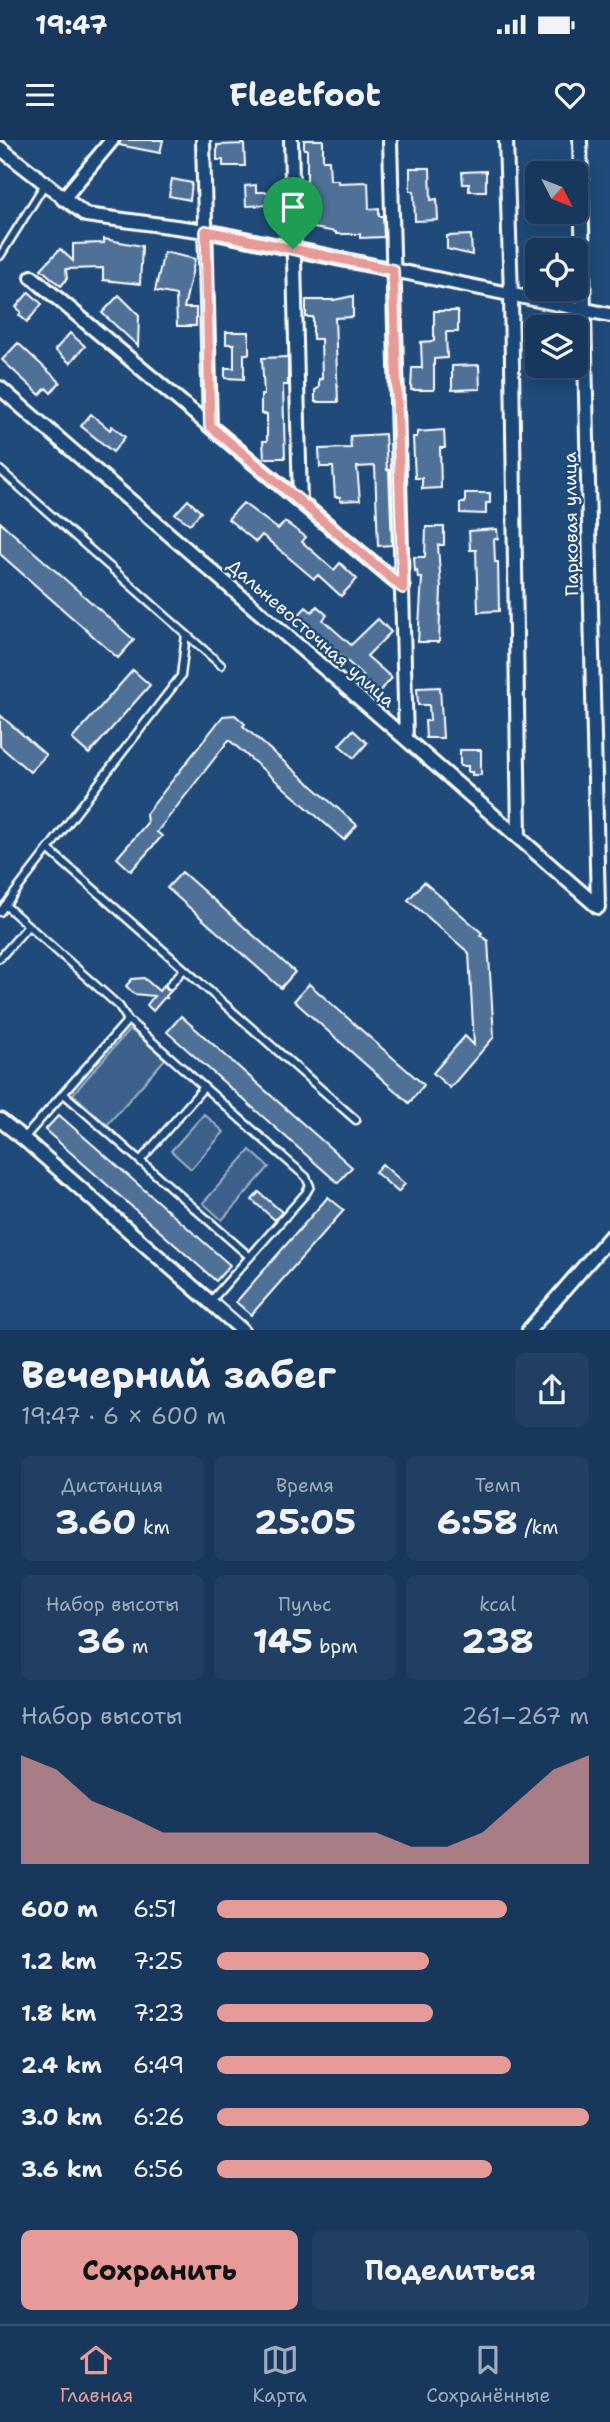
<!DOCTYPE html>
<html lang="ru">
<head>
<meta charset="utf-8">
<style>
  :root { --surface:#17385c; --page:#203f62; --text:#f1f3f6; --muted:#9eacbb; --line:#365272; --accent:#e69b98 }
  body { margin:0; font-family:"Shantell Sans",sans-serif; background:var(--page); color:var(--text); height:100vh; display:flex; flex-direction:column; font-size:26px; white-space:nowrap }
  * { box-sizing:border-box; margin:0 }
  p { font-size:23px; color:var(--muted) }
  .icon { flex:none; width:38px; height:38px; fill:none; stroke:currentColor; stroke-width:2; stroke-linecap:round; stroke-linejoin:round }
  .map { position:relative; height:1190px; overflow:hidden }
  .drawer { display:flex; flex-direction:column; background:var(--surface); flex:1 }
  .drawer>* { flex:none }
  .needle { width:46px; rotate:132deg }
  .fabs { position:absolute; left:525px; top:21px; display:grid; gap:14px }
  .fabs a { display:grid; place-items:center; width:63px; height:63px; border-radius:10px; background:var(--surface); box-shadow:0 4px 18px #0003,0 0 0 2px var(--line); font-size:35px }
  .pin { position:absolute; display:grid; place-items:center; width:60px; height:60px; color:#fff; margin:-72px -30px; border-radius:50% 50% 50% 0; rotate:-45deg; box-shadow:0 0 7px #0007 }
  .pin .icon { rotate:45deg }
  .round { display:grid; place-items:center; flex:none; width:74px; height:74px; border-radius:10px; background:var(--page) }
  .headline { display:flex; align-items:center; justify-content:space-between; height:119px; padding:0 21px }
  h1 { font-size:38px; font-weight:700; line-height:52px }
  .stats { display:grid; grid-template-columns:repeat(3,1fr); gap:10px; height:119px; padding:7px 21px }
  .stats div { display:grid; align-content:center; border-radius:10px; background:var(--page); text-align:center }
  .stats b { font-size:35px; font-weight:700 }
  .stats small { font-size:19px; font-weight:400 }
  .stats p { font-size:19px }
  .chart { height:196px; padding:14px 21px }
  .chart p { display:flex; justify-content:space-between }
  .chart svg { width:100%; height:126px; margin-top:7px; fill:var(--accent); opacity:.7 }
  .action { display:flex; gap:14px; margin-top:auto; padding:14px 21px }
  .action a { flex:1; height:80px; border-radius:10px; background:var(--accent); color:#111; font-size:28px; font-weight:700; line-height:80px; text-align:center }
  .action a+a { background:var(--page); color:var(--text) }
  ul { padding:0 21px; list-style:none; font-size:23px }
  li { display:grid; grid-template-columns:112px 84px 1fr; align-items:center; height:52px }
  li i { height:18px; border-radius:9px; background:var(--accent) }
  .status { display:flex; justify-content:space-between; align-items:center; height:49px; padding:0 35px; background:var(--surface); direction:ltr }
  .status svg { height:19px; fill:currentColor }
  header { display:flex; justify-content:space-between; align-items:center; height:91px; padding:0 21px; background:var(--surface); font-size:32px; font-weight:700 }
  .tabs { display:flex; justify-content:space-around; align-items:center; height:98px; border-top:2px solid var(--line); background:var(--surface); font-size:19px; color:var(--muted) }
  .tabs a { display:grid; justify-items:center; gap:4px }
  .tabs .on { color:var(--accent) }
  .map>svg:first-child { display:block }
</style>
</head>
<body>
<div class="status"><b>19:47</b><svg viewBox="0 0 49 12"><path d="M0 12V9h3v3zM5 12V6h3v6zM10 12V3h3v9zM15 12V0h3v12zM26 1h20v11H26zM47 4h2v5h-2z"/></svg></div>
<header><svg class="icon" aria-label="menu" viewBox="0 0 24 24"><path d="M4 6h16M4 12h16M4 18h16"/></svg>Fleetfoot<svg class="icon" aria-label="heart" viewBox="0 0 24 24"><path d="M12 20l-8-8c-3-5 5-10 8-4 3-6 11-1 8 4z"/></svg></header>
<div class="map">
<svg width="610" height="1190" viewBox="0 0 610 1190">
  <rect width="100%" height="100%" fill="#1f4a7a"/>
  <filter id="ink" filterUnits="userSpaceOnUse"><feTurbulence type="fractalNoise" baseFrequency=".0143" numOctaves="2"/><feDisplacementMap in="SourceGraphic" scale="14" xChannelSelector="R" yChannelSelector="G"/><feConvolveMatrix kernelMatrix="1 2 1 2 8 2 1 2 1" color-interpolation-filters="sRGB"/></filter>
  <g filter="url(#ink)">
    <path fill="#3c618b" stroke="#9eb0c5" stroke-width="2" d="M130,889L165,919L107,985L73,954Z
      M204,974L224,992L191,1029L171,1011Z
      M250,1010L269,1027L222,1080L203,1063Z"/>
    <path fill="#507197" stroke="#fff" stroke-width="2" d="M121,0H163L160,13L119,5Z
      M304,0H323V20H329L330,40H338V43L368,42L369,69L379,68V76H383L384,97L360,98V94H336V92L308,87L312,64L303,65V40H307V9H304Z
      M244,4L245,26H223V20H217V5Z
      M410,28H430L431,60L437,59L438,80L415,81L414,51H410Z
      M486,31V51H469V44H463L462,32Z
      M172,39L192,43L190,60L169,56Z
      M256,45V52H278V71H267V65L246,66L245,46Z
      M471,95L472,115L447,109V96Z
      M104,99L142,106L140,144L103,140V128L66,129L67,139L61,146L41,129L60,109L73,121V104L104,103Z
      M164,112L195,119L184,168H196V186H177L176,155L155,151Z
      M29,152L42,164L27,182L19,175L21,172L16,167Z
      M119,155L139,175L138,206L102,173Z
      M353,156V177L335,178L338,262H315V250L319,248V239H322L321,199H313V177H306V160H334Z
      M434,171H458V192H446L447,218L434,219V250H411L412,228H422L421,202L434,201Z
      M226,192H249V214H244V239L225,238V228H234V204H226Z
      M70,193L85,206L70,223L55,210Z
      M18,203L60,242L51,253L46,248L40,255L2,220Z
      M288,217V245H283L285,318H264L263,301H267V274H261V255H264L262,218Z
      M479,225L480,249L452,250V226Z
      M91,274L110,290L112,286L125,297L113,312L81,286Z
      M444,290L445,308H440L441,348L422,349V338H415L413,297H417V292Z
      M385,294L387,330H389L392,405L378,406L375,326L357,327L360,360L340,361V357H335L333,327H320L319,309L351,308L350,296Z
      M465,353H490V363H486V374L460,373V363H465Z
      M188,360L201,372L190,384L175,374Z
      M243,363L278,389L285,382L306,397L302,402L334,430L340,423L357,439L341,456L318,435L314,439L262,395L256,402L228,379Z
      M0,382L134,500L118,518L0,414Z
      M426,387H444V405H438L441,448L439,502H418L422,438H418L417,430L415,431L414,417H425Z
      M497,389L498,399H494L495,422H498L499,471L478,472L476,410H470L469,391Z
      M317,466L327,475L323,480L351,505L378,479L391,492L367,516L392,538L377,554L361,539L364,536L332,508L329,511L302,487L300,489L292,482L306,467L312,472Z
      M133,530L150,545L89,614L72,599Z
      M440,547L443,598H426L425,581H430L429,565H418L417,548Z
      M0,575L46,615L30,632L0,606Z
      M235,575L245,584L243,586L357,685L344,700L229,600L157,692L162,696L131,731L117,718L147,683L146,674L223,576Z
      M353,590L367,603L354,618L339,605Z
      M460,610H481V635H472V632H468V626H460Z
      M182,732L295,832L281,848L167,748Z
      M424,742L482,793L480,795L488,801L494,897L450,948L433,933L465,896L474,905L469,813L408,760Z
      M144,838L159,851L164,845L167,850L171,851L166,856L167,858H164L153,871L147,865L154,856L134,854L126,846L132,839Z
      M309,844L424,945L409,963L294,861Z
      M181,876L352,1027L338,1043L167,892Z
      M59,975L230,1125L216,1141L45,990Z
      M382,1024L405,1044L398,1052L375,1032Z
      M259,1052L282,1072L275,1080L252,1060Z
      M328,1057L344,1070L251,1175L236,1162Z"/>
    <g fill="none" stroke-linecap="round" stroke-linejoin="round">
      <g stroke="#fff" stroke-width="11">
        <path id="service" d="M0,116L45,44
          M0,330L221,525
          M48,709L356,980
          M5,765L119,866L128,880
          M0,772L181,536L186,494
          M0,818L28,786
          M170,845L184,829
          M64,954L250,1117
          M24,998L128,880L306,1037L310,1046L306,1053L210,1162
          M140,1021L204,947"/>
      </g>
      <g stroke="#fff" stroke-width="18">
        <path id="minor" d="M203,0L210,286
          M291,0L300,362
          M390,0L406,599
          M506,0L511,155L519,698
          M580,0L598,767
          M0,8L86,75L206,91L610,175
          M63,59L112,0
          M32,137L403,448
          M0,248L406,599L598,767
          M0,980L24,999L242,1190
          M529,1190L610,1097"/>
      </g>
      <use href="#service" stroke="#1f4a7a" stroke-width="6"/>
      <use href="#minor" stroke="#1f4a7a" stroke-width="12"/>
    </g>
  </g>
  <g fill="none" stroke-linecap="round" stroke-linejoin="round" filter="url(#ink)">
    <g stroke="#fff" stroke-width="14">
      <path id="route" d="M206,91L393,130L403,448L210,286Z"/>
    </g>
    <use href="#route" stroke="#e69b98" stroke-width="9"/>
  </g>
  <g text-anchor="middle" dominant-baseline="central" stroke-width="5" stroke-linejoin="round" paint-order="stroke">
    <g font-size="18" fill="#fff" stroke="#1f4a7a">
      <text transform="translate(571 384) rotate(-91)">Парковая улица</text>
      <text transform="translate(311 493) rotate(41)">Дальневосточная улица</text>
    </g>
  </g>
</svg>
<div class="fabs">
<a><svg class="needle" viewBox="-14 -14 28 28"><path d="M0-13l5 13h-10z" fill="#e53935"/><path d="M0 13l5-13h-10z" fill="#9eacbb"/></svg></a>
<a><svg class="icon" aria-label="locate" viewBox="0 0 24 24"><circle cx="12" cy="12" r="6"/><path d="M12 2v4M12 18v4M2 12h4M18 12h4"/></svg></a>
<a><svg class="icon" aria-label="layers" viewBox="0 0 24 24"><path d="M12 4l9 5-9 5-9-5zM3 14l9 5 9-5"/></svg></a>
</div>
<div class="pin" style="left:293px;top:109px;background:#1e9e55"><svg class="icon" aria-label="arrive" viewBox="0 0 24 24"><path d="M6 21V4h12l-3 4 3 4H6"/></svg></div>
</div>
<section class="drawer">
<div class="headline"><div><h1>Вечерний забег</h1><p>19:47 · 6 × 600 m</p></div><a class="round"><svg class="icon" aria-label="share" viewBox="0 0 24 24"><path d="M12 15V3M7 8l5-5 5 5M5 13v7h14v-7"/></svg></a></div>
<div class="stats">
<div><p>Дистанция</p><b>3.60<small> km</small></b></div>
<div><p>Время</p><b>25:05</b></div>
<div><p>Темп</p><b>6:58<small> /km</small></b></div>
</div>
<div class="stats">
<div><p>Набор высоты</p><b>36<small> m</small></b></div>
<div><p>Пульс</p><b>145<small> bpm</small></b></div>
<div><p>kcal</p><b>238</b></div>
</div>
<div class="chart"><p><span>Набор высоты</span>261–267 m</p>
<svg viewBox="0 0 160 44" preserveAspectRatio="none"><path d="M0 44V6L10 11L20 22L30 27L40 33L50 33L60 33L70 33L80 33L90 33L100 33L110 38L120 38L130 33L140 22L150 11L160 6V44z"/></svg>
</div>
<ul>
<li><b>600 m</b>6:51<i style="width:78%"></i></li>
<li><b>1.2 km</b>7:25<i style="width:57%"></i></li>
<li><b>1.8 km</b>7:23<i style="width:58%"></i></li>
<li><b>2.4 km</b>6:49<i style="width:79%"></i></li>
<li><b>3.0 km</b>6:26<i style="width:100%"></i></li>
<li><b>3.6 km</b>6:56<i style="width:74%"></i></li>
</ul>
<div class="action"><a>Сохранить</a><a>Поделиться</a></div>
</section>
<nav class="tabs">
<a class="on"><svg class="icon" aria-label="home" viewBox="0 0 24 24"><path d="M3 11l9-7 9 7M6 9v11h12V9"/></svg>Главная</a>
<a><svg class="icon" aria-label="map" viewBox="0 0 24 24"><path d="M3 6l6-2 6 2 6-2v14l-6 2-6-2-6 2zM9 4v14M15 6v14"/></svg>Карта</a>
<a><svg class="icon" aria-label="saved" viewBox="0 0 24 24"><path d="M7 4h10v16l-5-4-5 4z"/></svg>Сохранённые</a>
</nav>
</body>
</html>
